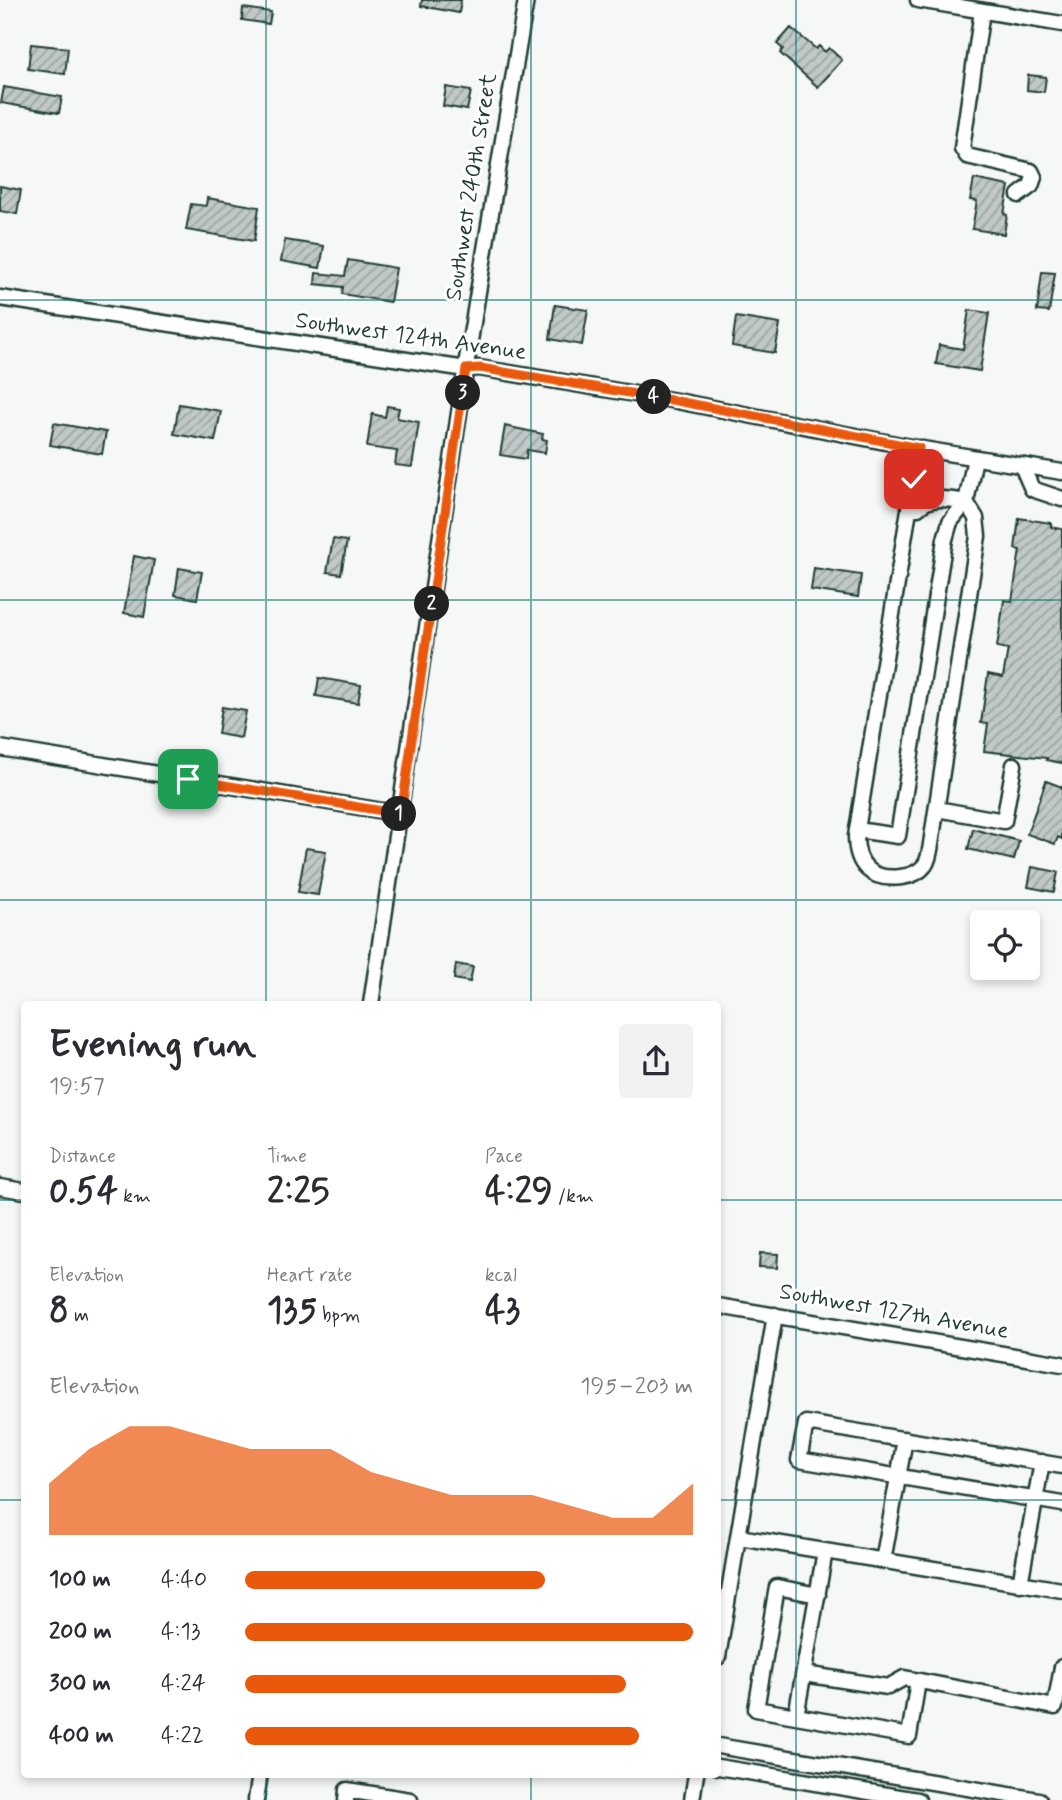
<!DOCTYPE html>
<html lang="en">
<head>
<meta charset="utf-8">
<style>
  :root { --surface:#fff; --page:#f2f2f3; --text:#2b2b33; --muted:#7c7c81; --accent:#ea580c }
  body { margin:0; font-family:Mynerve,sans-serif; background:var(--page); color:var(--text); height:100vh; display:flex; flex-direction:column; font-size:26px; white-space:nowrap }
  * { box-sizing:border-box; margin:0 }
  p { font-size:23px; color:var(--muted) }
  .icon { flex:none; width:38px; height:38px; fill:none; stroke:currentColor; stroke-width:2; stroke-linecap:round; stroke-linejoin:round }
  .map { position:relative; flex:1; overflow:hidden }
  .sheet { position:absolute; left:21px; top:1001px; width:700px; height:777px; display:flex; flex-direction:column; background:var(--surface); border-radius:7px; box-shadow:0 4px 10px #0003 }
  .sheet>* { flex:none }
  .fabs { position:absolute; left:970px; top:910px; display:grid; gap:14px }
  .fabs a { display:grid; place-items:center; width:70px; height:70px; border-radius:7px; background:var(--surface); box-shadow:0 4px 10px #0003; font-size:35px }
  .pin { position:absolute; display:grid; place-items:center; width:60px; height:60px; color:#fff; margin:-30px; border-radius:14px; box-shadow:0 4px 10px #0006 }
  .km { position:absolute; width:35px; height:35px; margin:-18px; border-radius:50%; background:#222; color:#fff; font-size:19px; line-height:35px; text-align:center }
  .round { display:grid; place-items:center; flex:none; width:74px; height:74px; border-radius:7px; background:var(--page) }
  .headline { display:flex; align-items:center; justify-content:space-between; height:119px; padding:0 28px }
  h1 { font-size:38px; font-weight:800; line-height:52px }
  .metrics { display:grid; grid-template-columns:repeat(3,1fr); gap:10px; height:119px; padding:7px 28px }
  .metrics div { display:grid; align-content:center }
  .metrics b { font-size:35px; font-weight:800 }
  .metrics small { font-size:19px; font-weight:400 }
  .metrics p { font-size:19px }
  .chart { height:196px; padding:14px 28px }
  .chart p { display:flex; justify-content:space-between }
  .chart svg { width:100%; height:126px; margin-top:7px; fill:var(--accent); opacity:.7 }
  ul { padding:0 28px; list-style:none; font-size:23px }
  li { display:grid; grid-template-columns:112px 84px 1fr; align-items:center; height:52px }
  li i { height:18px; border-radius:9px; background:var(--accent) }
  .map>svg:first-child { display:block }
</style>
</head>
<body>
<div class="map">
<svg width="1062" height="1800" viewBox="0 0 1062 1800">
  <defs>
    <pattern id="building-hatch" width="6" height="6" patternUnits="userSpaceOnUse" patternTransform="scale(1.75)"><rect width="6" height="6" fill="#c0c9c6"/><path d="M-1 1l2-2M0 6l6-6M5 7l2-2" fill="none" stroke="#9ba4a2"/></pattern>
  </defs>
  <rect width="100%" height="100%" fill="#f6f7f7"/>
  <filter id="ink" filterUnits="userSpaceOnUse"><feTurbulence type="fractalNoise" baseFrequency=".0143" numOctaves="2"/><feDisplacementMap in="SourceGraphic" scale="14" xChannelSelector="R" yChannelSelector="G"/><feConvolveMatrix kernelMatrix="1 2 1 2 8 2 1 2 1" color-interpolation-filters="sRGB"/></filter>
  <g filter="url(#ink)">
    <path fill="url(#building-hatch)" stroke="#1f3d34" stroke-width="2" d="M422,0H461L459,13L421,6Z
      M243,8L271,12L269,24L242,20Z
      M791,28L816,49L819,46L825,52L829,48L842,60L818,87L780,53L783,49L777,44Z
      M31,44L68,48L65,74L28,69Z
      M1028,75L1046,77L1044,92L1027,90Z
      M4,87L62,97L59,113L1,103Z
      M446,87L471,91L467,110L443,106Z
      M974,179L1009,186L1004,214L1007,215L1004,234L972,229L977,201L970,200Z
      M0,186L21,190L17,214L0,211Z
      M207,198L259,207L254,241L186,230L191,204L206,206Z
      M285,240L324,246L320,268L281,261Z
      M348,260L396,268L390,302L342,294L343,287L315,284L316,273L345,276Z
      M1042,272L1055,273L1049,312L1037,311Z
      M555,305L588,310L582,345L550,339Z
      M969,310L989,313L980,371L936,364L939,345L963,349Z
      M736,317L780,324L775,353L732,346Z
      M179,404L221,411L215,441L174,434Z
      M387,406L399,408L397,418L419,422L412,467L395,465L397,451L367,447L372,414L385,417Z
      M54,423L106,432L102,454L50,445Z
      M505,426L543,434L542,439L547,440L545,453L527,450L526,459L500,455Z
      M1019,518L1051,523V527L1062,529V763L1046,760L1047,758L984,751L988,724L981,723L988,674L1003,677L1008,649L997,647L1004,600L1012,601L1020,550L1015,549Z
      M333,539L347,541L341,574L327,572Z
      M134,556L154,560L144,617L124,613Z
      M179,568L202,572L197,599L175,595Z
      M814,568L861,575L858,597L811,590Z
      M319,678L361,685L358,703L316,696Z
      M222,707L246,711L241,738L218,734Z
      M1046,781L1062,787V839L1058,837L1055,844L1027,834Z
      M973,829L1019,841L1014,860L968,849Z
      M306,848L326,851L318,895L298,892Z
      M1032,867L1058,872L1054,892L1028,887Z
      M456,964L473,967L470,982L454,979Z
      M760,1253L778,1254L777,1268L759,1267Z"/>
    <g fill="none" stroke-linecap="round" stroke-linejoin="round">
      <g stroke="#1f3d34" stroke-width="19">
        <path id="minor" d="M918,0L1062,24
          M982,11L962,148L967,156L1031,171L1034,177L1031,186L1019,195
          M0,298L466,369L479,368L677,401L911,447L1062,472
          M919,448L856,836C856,865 871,881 901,877C910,876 919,873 925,865C929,859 930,851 931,844L978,536L976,518L966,502L975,458
          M1022,466L1032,489L1062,499
          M909,507L918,508C931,495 949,499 966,502
          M0,748L401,814
          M937,809L1004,821L1014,765
          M857,830L898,836L945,539L950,522L966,502
          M371,1004L468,353L526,0
          M0,1187L24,1191
          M718,1306L1062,1364
          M1062,1466L806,1423L799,1460L1062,1504
          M739,1537L1062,1590
          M883,1561L905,1439
          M1020,1584L1042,1462
          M818,1595L777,1587L756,1709L796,1716L825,1551
          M718,1657L775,1315
          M804,1674L888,1687L904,1678L1055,1707L1062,1667
          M796,1716L909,1736L918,1681
          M718,1746L1039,1800
          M718,1767L918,1800
          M256,1800L260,1774
          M346,1800L347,1790L410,1800
          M692,1800L696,1774"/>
      </g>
      <use href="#minor" stroke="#fff" stroke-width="14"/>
    </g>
  </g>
  <g fill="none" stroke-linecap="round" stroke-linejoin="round" filter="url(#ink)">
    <g stroke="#fff" stroke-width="14">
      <path id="route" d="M188,779L401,814L466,369L480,368L677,401L919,448L914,479"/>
    </g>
    <use href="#route" stroke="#ea580c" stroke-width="9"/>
  </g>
  <path fill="none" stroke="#0f766e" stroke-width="2" stroke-opacity="0.55" d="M266,0V1004M531,0V1004M796,0V1800M0,300H1062M0,600H1062M0,900H1062M0,1200H24M718,1200H1062M0,1500H24M718,1500H1062M266,1774V1800M531,1774V1800"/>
  <g text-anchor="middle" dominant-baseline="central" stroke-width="6" stroke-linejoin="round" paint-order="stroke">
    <g font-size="23" fill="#1f3d34" stroke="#fff">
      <text transform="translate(472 187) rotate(-81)">Southwest 240th Street</text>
      <text transform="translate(411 337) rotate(8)">Southwest 124th Avenue</text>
      <text transform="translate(894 1312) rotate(10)">Southwest 127th Avenue</text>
    </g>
  </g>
</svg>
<div class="fabs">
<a><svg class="icon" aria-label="locate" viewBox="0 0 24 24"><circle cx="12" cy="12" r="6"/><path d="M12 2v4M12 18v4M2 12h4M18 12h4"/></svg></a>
</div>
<div class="pin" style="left:188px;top:779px;background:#1e9e55"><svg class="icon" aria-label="arrive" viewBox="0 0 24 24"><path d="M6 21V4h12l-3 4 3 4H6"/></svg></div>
<div class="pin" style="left:914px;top:479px;background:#d93025"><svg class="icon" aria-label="check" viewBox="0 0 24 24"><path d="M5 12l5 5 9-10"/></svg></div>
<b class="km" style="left:399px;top:814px">1</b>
<b class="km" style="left:432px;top:604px">2</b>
<b class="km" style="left:463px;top:393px">3</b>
<b class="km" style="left:654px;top:397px">4</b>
<section class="sheet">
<div class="headline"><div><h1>Evening run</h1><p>19:57</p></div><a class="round"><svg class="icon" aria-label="share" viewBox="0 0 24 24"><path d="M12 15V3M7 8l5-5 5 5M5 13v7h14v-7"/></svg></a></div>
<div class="metrics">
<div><p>Distance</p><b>0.54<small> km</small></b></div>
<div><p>Time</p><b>2:25</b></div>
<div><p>Pace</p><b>4:29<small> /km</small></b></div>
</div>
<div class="metrics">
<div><p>Elevation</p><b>8<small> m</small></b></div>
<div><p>Heart rate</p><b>135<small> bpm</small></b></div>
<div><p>kcal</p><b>43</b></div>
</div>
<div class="chart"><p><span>Elevation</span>195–203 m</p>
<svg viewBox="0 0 160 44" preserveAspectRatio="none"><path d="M0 44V26L10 14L20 6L30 6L40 10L50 14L60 14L70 14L80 22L90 26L100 30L110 30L120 30L130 34L140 38L150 38L160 26V44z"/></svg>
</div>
<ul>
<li><b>100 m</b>4:40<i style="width:67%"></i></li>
<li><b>200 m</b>4:13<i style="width:100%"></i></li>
<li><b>300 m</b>4:24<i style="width:85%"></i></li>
<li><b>400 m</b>4:22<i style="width:88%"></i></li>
</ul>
</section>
</div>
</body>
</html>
